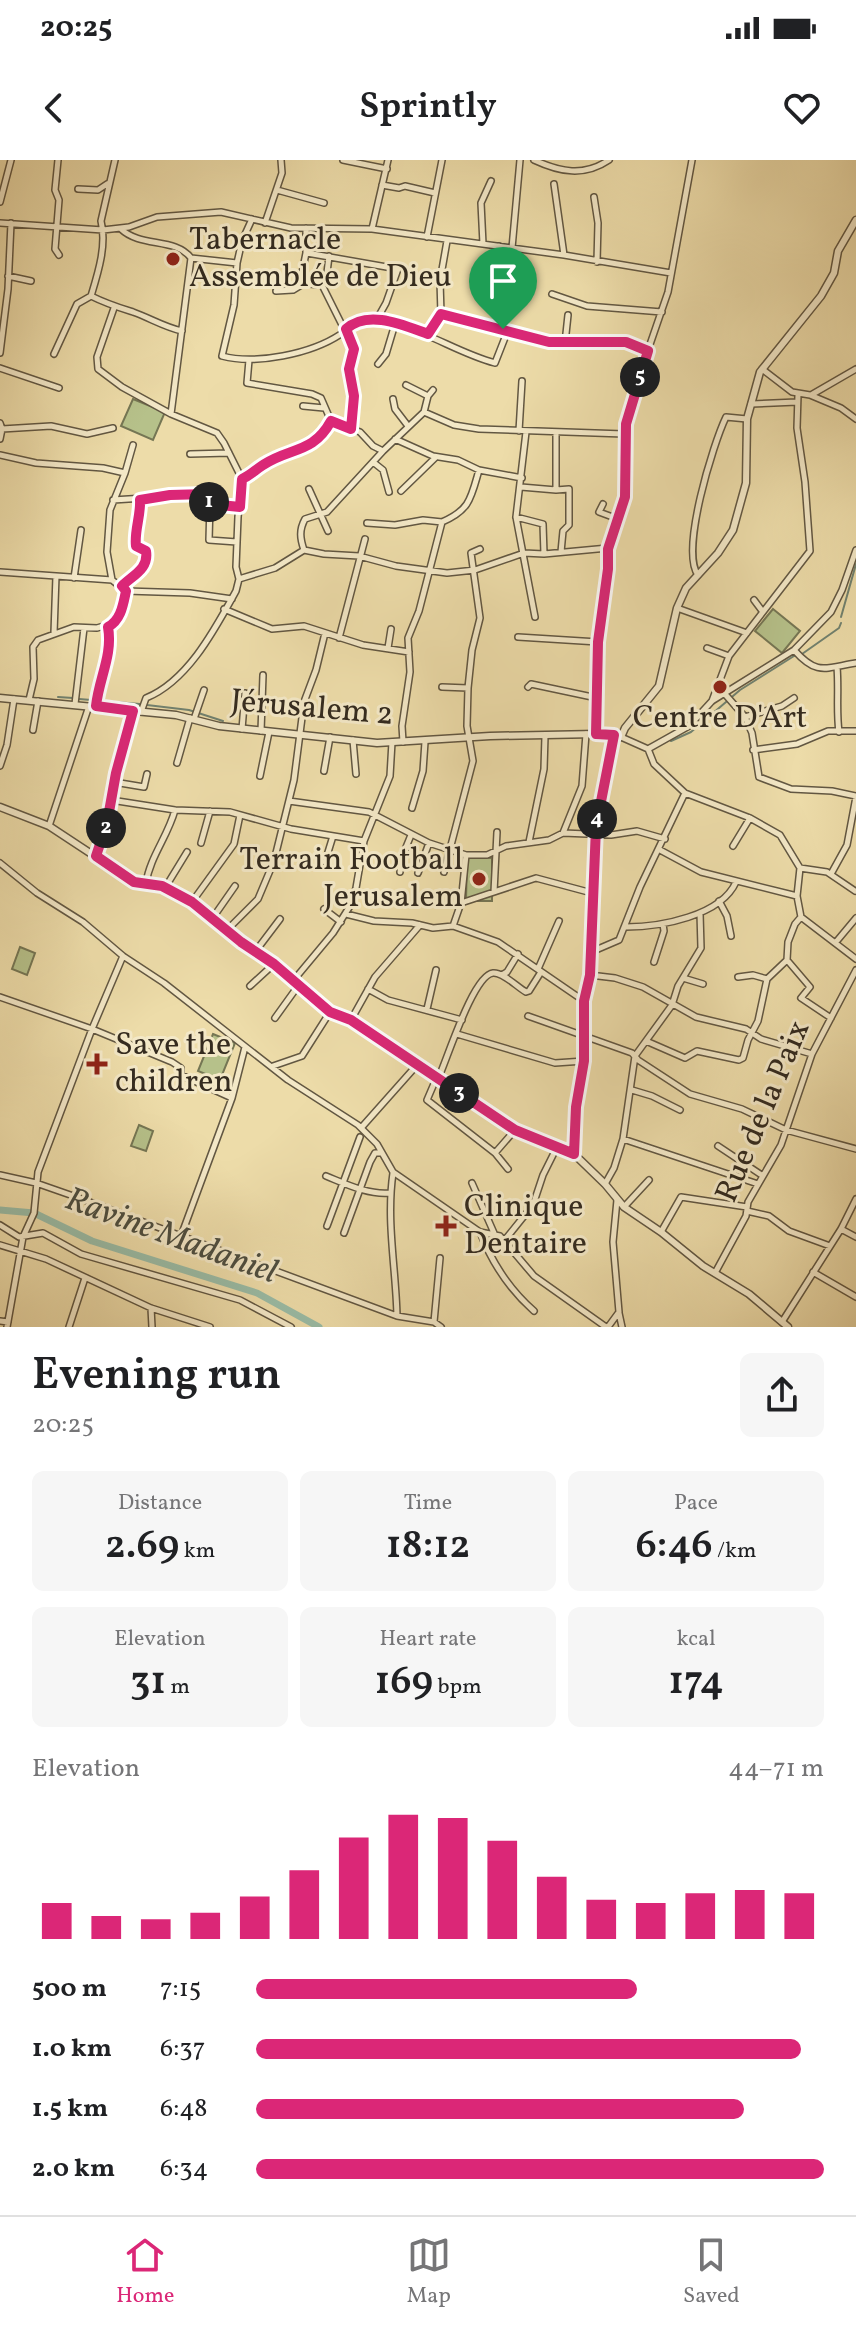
<!DOCTYPE html>
<html lang="en">
<head>
<meta charset="utf-8">
<style>
  :root { --surface:#fff; --page:#f6f6f6; --text:#202124; --muted:#757577; --line:#e0e0e0; --accent:#db2777 }
  body { margin:0; font-family:Vollkorn,serif; background:var(--page); color:var(--text); height:100vh; display:flex; flex-direction:column; font-size:30px; white-space:nowrap }
  * { box-sizing:border-box; margin:0 }
  p { font-size:26px; color:var(--muted) }
  .icon { flex:none; width:44px; height:44px; fill:none; stroke:currentColor; stroke-width:2; stroke-linecap:round; stroke-linejoin:round }
  .map { position:relative; height:1167px; overflow:hidden }
  .side { display:flex; flex-direction:column; background:var(--surface); flex:1 }
  .side>* { flex:none }
  .pin { position:absolute; display:grid; place-items:center; width:68px; height:68px; color:#fff; margin:-82px -34px; border-radius:50% 50% 50% 0; rotate:-45deg; box-shadow:0 0 8px #0007 }
  .pin .icon { rotate:45deg }
  .km { position:absolute; width:40px; height:40px; margin:-20px; border-radius:50%; background:#222; color:#fff; font-size:22px; line-height:40px; text-align:center }
  .round { display:grid; place-items:center; flex:none; width:84px; height:84px; border-radius:12px; background:var(--page) }
  .headline { display:flex; align-items:center; justify-content:space-between; height:136px; padding:0 32px }
  h1 { font-size:44px; font-weight:600; line-height:60px }
  .stats { display:grid; grid-template-columns:repeat(3,1fr); gap:12px; height:136px; padding:8px 32px }
  .stats div { display:grid; align-content:center; border-radius:12px; background:var(--page); text-align:center }
  .stats b { font-size:40px; font-weight:600 }
  .stats small { font-size:22px; font-weight:400 }
  .stats p { font-size:22px }
  .chart { height:224px; padding:16px 32px }
  .chart p { display:flex; justify-content:space-between }
  .chart svg { width:100%; height:144px; margin-top:8px; stroke:var(--accent); stroke-width:6 }
  ul { padding:0 32px; list-style:none; font-size:26px }
  li { display:grid; grid-template-columns:128px 96px 1fr; align-items:center; height:60px }
  li i { height:20px; border-radius:10px; background:var(--accent) }
  .status { display:flex; justify-content:space-between; align-items:center; height:56px; padding:0 40px; background:var(--surface); direction:ltr }
  .status svg { height:22px; fill:currentColor }
  header { display:flex; justify-content:space-between; align-items:center; height:104px; padding:0 32px; background:var(--surface); font-size:36px; font-weight:600 }
  .tab-bar { display:flex; justify-content:space-around; align-items:center; height:112px; border-top:2px solid var(--line); background:var(--surface); font-size:22px; color:var(--muted) }
  .tab-bar a { display:grid; justify-items:center; gap:4px }
  .tab-bar .on { color:var(--accent) }
  .map>svg:first-child { display:block }
</style>
</head>
<body>
<div class="status"><b>20:25</b><svg viewBox="0 0 49 12"><path d="M0 12V9h3v3zM5 12V6h3v6zM10 12V3h3v9zM15 12V0h3v12zM26 1h20v11H26zM47 4h2v5h-2z"/></svg></div>
<header><svg class="icon" aria-label="back" viewBox="0 0 24 24"><path d="M15 5l-7 7 7 7"/></svg>Sprintly<svg class="icon" aria-label="heart" viewBox="0 0 24 24"><path d="M12 20l-8-8c-3-5 5-10 8-4 3-6 11-1 8 4z"/></svg></header>
<div class="map">
<svg width="856" height="1167" viewBox="0 0 856 1167">
  <rect width="100%" height="100%" fill="#eddca9"/>
  <filter id="stains"><feTurbulence type="fractalNoise" baseFrequency=".0025" numOctaves="4"/><feColorMatrix values="0 0 0 0 .2 0 0 0 0 .09 0 0 0 0 .02 0 0 0 .5 -.17"/></filter>
  <radialGradient id="worn" r=".72"><stop offset=".6" stop-color="#630" stop-opacity="0"/><stop offset="1" stop-color="#630" stop-opacity=".3"/></radialGradient>
  <path fill="#b6c18a" stroke="#757654" stroke-width="2" d="M133,239L165,252L153,280L121,266Z
    M773,449L800,471L782,493L755,471Z
    M467,697L492,698V741H466Z
    M20,787L35,793L27,815L12,809Z
    M213,874L235,883L220,920L198,911Z
    M139,965L153,971L146,991L131,986Z"/>
  <g fill="none" stroke-linecap="round" stroke-linejoin="round">
    <path stroke="#718270" stroke-width="2" d="M841,457L856,404
      M58,537L73,538
      M79,539L140,544
      M147,545L189,550L223,561
      M671,581L691,572L740,530L794,496L802,494L839,468L841,463"/>
    <path stroke="#9abca6" stroke-width="7" d="M0,1050L34,1053L92,1081L257,1133L319,1167"/>
    <g stroke="#625742" stroke-width="8">
      <path id="minor" d="M58,0L55,30L59,40L55,89L59,95
        M343,0L387,9
        M534,0C560,12 584,17 609,0
        M554,24L564,95
        M382,25L399,28L405,26L435,33
        M78,29L98,30L107,24
        M277,30L324,43
        M594,37L598,63L597,102
        M0,42L11,0
        M252,59L242,81L237,103L234,145L222,196C256,205 311,194 341,174C353,165 358,159 374,159C382,159 389,163 398,165C432,174 461,194 495,203L508,170
        M0,63L103,70L129,67L157,57L221,52L291,68L372,69L564,95L671,113
        M265,63L282,13L281,0
        M306,68V93L301,118L309,124L322,125L354,189L349,209L354,236L351,269
        M121,69C141,88 175,77 191,98L237,103
        M372,69L388,0
        M427,77L442,0
        M483,84L481,43L491,21
        M512,88L520,0
        M307,93L398,109L386,143L377,159
        M8,116L31,121
        M322,125L326,121L329,96
        M276,131L293,130L306,122
        M497,132L499,86
        M552,134L587,146L662,152
        M91,136C107,144 117,147 133,152C150,158 164,167 182,171
        M114,148L97,197L98,209L122,227L171,254L217,273L224,283L242,319L238,357L236,407L239,419L236,431C215,469 188,521 146,538L141,552
        M441,154L549,182H626L648,191
        M428,174L441,154L440,121L447,81
        M565,183L568,155
        M0,193L8,129L11,63
        M54,194L77,144L91,136C98,113 107,85 101,61L115,0
        M249,200L247,223L312,234L321,238L331,261
        M378,204L386,194L395,164
        M0,208L59,228
        M762,209L792,232L810,235L841,248L856,259
        M406,225L428,236
        M811,235L856,209
        M393,239L395,249L408,266
        M751,244L797,242
        M303,246L324,248
        M424,252L428,236L433,230
        M171,254L191,98
        M0,263L2,269L0,279
        M2,269L51,266L87,274L113,268
        M519,271L522,221
        M526,272L516,357L535,457
        M395,279L433,296L458,300L479,310L522,318
        M190,294L229,293
        M0,295L36,303L103,308L125,313L110,350L107,392L112,420L126,431
        M373,302L383,310L389,332
        M125,313L133,285
        M242,319C251,315 255,310 263,305C290,287 313,294 331,261L360,272L373,286L383,291
        M521,327L556,330V273
        M309,329L328,371
        M556,330L569,329V365L563,371L561,392
        M401,331L436,297
        M113,340L207,334L210,344L240,347
        M210,344L209,380L237,382
        M603,344L599,352L618,359
        M516,357L543,364L544,394
        M367,363L395,365L423,360L442,362
        M304,390C300,378 299,370 305,359L327,352L383,291L424,252L454,265L479,269L624,274
        M0,412L112,420
        M698,415C680,391 713,284 726,257L747,259
        M74,418L81,370
        M239,419L275,408L304,390L324,394L359,396L396,406L447,413L475,410L524,393L544,394L608,388
        M122,426C133,415 149,409 146,391L136,386C134,372 141,355 140,340
        M126,431L190,433L232,439
        M754,440L763,452
        M677,448L747,473
        M224,449L272,469L304,466L363,485L409,492
        M54,473L56,416
        M518,477L598,482
        M339,478L365,379
        M388,488L391,469
        M707,488L729,496
        M794,490C817,516 825,508 856,503
        M837,507C839,530 836,550 839,572
        M442,527L468,528
        M528,527L531,524L597,538
        M724,533L745,557L752,573L759,617L791,629L832,631L856,636
        M29,540L34,519L33,487L38,480L74,467L97,468L114,463L121,451L126,431
        M712,541L729,496L810,391L805,322L797,268L798,235
        M75,544L84,468
        M96,546C99,518 112,495 108,467
        M745,557L782,546L794,538
        M194,559L204,530
        M242,569L245,533
        M33,570L38,541
        M261,571L263,515
        M596,574L598,482L608,409V389L625,337L627,321L624,274L645,199L668,132L692,0
        M621,577L648,589L654,604L685,633L750,658L780,675L800,708L797,736L801,757L856,799
        M353,580L356,614
        M403,582L402,566L410,512L408,478L419,451L442,362C470,350 471,338 479,310
        M648,589L689,566L712,541L794,490L831,452L842,430L856,390
        M753,590L797,584L828,571H856
        M177,603L190,558
        M0,606L7,585L14,539
        M324,611L330,577
        M260,616L269,572
        M114,622L144,627L147,614
        M111,640L175,650L230,652L291,669L364,681
        M289,641L369,652L429,683L466,695H487L506,686L549,680L563,673L611,675L637,671L665,679
        M412,648L423,611L425,582
        M49,666L89,546
        M563,673L582,626L586,574
        M529,682L544,609L545,576
        M201,683L210,651
        M733,686L750,658
        M660,690L701,712L797,736
        M96,696L107,663L116,613L133,551
        M325,702L333,676
        M0,703L37,733L83,762L123,796L164,823L288,920L358,965L377,984L393,1012L480,1072L500,1076L534,1116L606,1167
        M800,708L827,712L855,731
        M400,712L402,697L411,675
        M444,712L473,601L467,566L468,528L472,490L480,458L471,393L480,389
        M418,713L429,683
        M831,714L847,685L856,637
        M146,723C150,697 168,676 175,650
        M165,728L187,692
        M494,732L497,672
        M719,741L727,756L731,776
        M192,742L234,684L240,655
        M461,743L536,718L592,733
        M324,749L341,762
        M346,754L374,761L412,763L433,768L453,766L498,782L584,841
        M212,759L235,726
        M453,766L461,743L466,695
        M626,767C660,767 721,756 736,722
        M226,771L258,739L274,701L294,620L304,542L316,510L325,473
        M836,782L856,758
        M255,792L280,759
        M591,792L619,780L640,727L685,633
        M787,800L810,827L801,838L831,858
        M654,802L664,771L663,764
        M538,809L559,761
        M502,815L507,812L518,794
        M590,815L615,818L643,827L696,857L746,869L761,879L812,894
        M738,817L753,815L767,819
        M683,818L703,824
        M293,821L333,773L350,746L356,728L364,681L390,616L392,582
        M250,826L274,804
        M368,829L388,840L462,860
        M0,837L92,869L172,902L181,908V915L232,938
        M427,849L436,810
        M528,856L632,893L638,900L690,934L742,949L786,970L856,989
        M275,858L298,826
        M351,860L375,817L420,765
        M457,874L555,903L584,901
        M646,881L685,898L697,891L739,900L743,898L748,880L758,861L767,819L787,800L788,782L795,764L801,757
        M273,906L302,896L330,852
        M436,919L427,940L495,993L515,970
        M438,919C447,900 473,815 493,813C503,812 517,827 526,832L529,831L541,812
        M632,930L652,936L680,950
        M361,968L417,905
        M623,979L758,1024
        M718,986L763,1016
        M495,993L508,1009
        M574,994L576,947L584,901V841L590,815L596,667L614,576
        M393,1013C386,1061 396,1109 397,1156
        M0,1015L36,1023L79,1038L397,1156L434,1162L441,1167
        M326,1016C346,1024 368,1035 390,1033
        M472,1023L494,1073
        M605,1024L614,1008L623,979L635,896L672,845L678,826L701,788L700,753
        M624,1047L649,1020
        M747,1051L769,1056L789,1071L830,1086
        M0,1065L19,1077L43,1073L81,1094L240,1140L291,1167
        M327,1066L360,977
        M841,1069L856,1077
        M480,1072C492,1103 509,1129 534,1151
        M661,1072L681,1037L747,1047
        M344,1073L370,1002L375,993H382
        M181,1076L232,938L245,887
        M504,1081L533,1045L543,1015L556,989
        M0,1085L46,1099L151,1148L210,1167
        M813,1112L856,1137
        M715,1113L746,1056L748,1042L781,985L812,894L856,810
        M151,1148L152,1167
        M619,1153L622,1167
        M0,1161L8,1162
        M434,1162L440,1098
        M782,1162L841,1069L856,1039
        M7,1167L23,1077L34,1053L38,1012L92,869L123,796
        M69,1167L85,1118
        M608,1167L619,1152L613,1082L617,1040"/>
    </g>
    <g stroke="#625742" stroke-width="9">
      <path id="tertiary" d="M0,538L176,555L219,566L377,583L490,576L596,574L621,577L625,568L659,526L677,448L686,428L718,393L733,370L746,323L747,259L760,212L821,136L834,113L838,91L856,60
        M0,647L49,666L134,722L162,726L192,742L241,782L274,804L330,852L351,860L515,970L574,994L605,1024L624,1047L661,1072L703,1106L749,1134L788,1167"/>
    </g>
    <use href="#minor" stroke="#f3e8c7" stroke-width="5"/>
    <use href="#tertiary" stroke="#f3e8c7" stroke-width="6"/>
  </g>
  <g fill="none" stroke-linecap="round" stroke-linejoin="round">
    <g stroke="#fff" stroke-width="16">
      <path id="route" d="M441,154L549,182H626L648,191L626,264L625,337L608,389V409L598,482L596,574L614,575L596,667L590,815L584,841V901L576,947L574,994L515,970L351,860L330,852L274,804L241,782L192,742L162,726L134,722L96,696L107,663L116,613L133,551L96,546C99,518 113,495 108,467C121,460 123,445 126,431L122,426C133,415 149,409 146,391L136,386C134,372 141,355 140,340L170,335L207,334L210,344L240,347L242,319C251,315 255,310 263,305C290,287 313,294 331,261L351,269L354,236L349,209L354,189L346,169C368,149 403,165 428,174Z"/>
    </g>
    <use href="#route" stroke="#db2777" stroke-width="10"/>
  </g>
  <g fill="#8f2418" stroke="#f3e8c7" stroke-width="3">
    <circle cx="173" cy="99" r="8"/>
    <circle cx="720" cy="527" r="8"/>
    <circle cx="479" cy="719" r="8"/>
    <path d="M93 892h8v8h8v8h-8v8h-8v-8h-8v-8h8z"/>
    <path d="M442 1054h8v8h8v8h-8v8h-8v-8h-8v-8h8z"/>
  </g>
  <g text-anchor="middle" dominant-baseline="central" stroke-width="6" stroke-linejoin="round" paint-order="stroke">
    <g font-size="32" fill="#342b1f" stroke="#f3e8c7" text-anchor="start">
      <text x="189" y="81">Tabernacle<tspan x="189" dy="37">Assemblée de Dieu</tspan></text>
      <text x="720" y="559" text-anchor="middle">Centre D'Art</text>
      <text x="463" y="701" text-anchor="end">Terrain Football<tspan x="463" dy="37">Jerusalem</tspan></text>
      <text x="115" y="886">Save the<tspan x="115" dy="37">children</tspan></text>
      <text x="464" y="1048">Clinique<tspan x="464" dy="37">Dentaire</tspan></text>
    </g>
    <g font-size="32" fill="#342b1f" stroke="#f3e8c7">
      <text transform="translate(312 549) rotate(5)">Jérusalem 2</text>
      <text transform="translate(764 952) rotate(-67)">Rue de la Paix</text>
    </g>
    <g font-size="34" font-style="italic" fill="#4e4f41" stroke="#f3e8c7">
      <text transform="translate(171 1077) rotate(20)">Ravine Madaniel</text>
    </g>
  </g>
  <rect width="100%" height="100%" filter="url(#stains)"/>
  <rect width="100%" height="100%" fill="url(#worn)"/>
</svg>
<div class="pin" style="left:503px;top:169px;background:#1e9e55"><svg class="icon" aria-label="arrive" viewBox="0 0 24 24"><path d="M6 21V4h12l-3 4 3 4H6"/></svg></div>
<b class="km" style="left:209px;top:342px">1</b>
<b class="km" style="left:106px;top:668px">2</b>
<b class="km" style="left:459px;top:933px">3</b>
<b class="km" style="left:597px;top:659px">4</b>
<b class="km" style="left:640px;top:217px">5</b>
</div>
<section class="side">
<div class="headline"><div><h1>Evening run</h1><p>20:25</p></div><a class="round"><svg class="icon" aria-label="share" viewBox="0 0 24 24"><path d="M12 15V3M7 8l5-5 5 5M5 13v7h14v-7"/></svg></a></div>
<div class="stats">
<div><p>Distance</p><b>2.69<small> km</small></b></div>
<div><p>Time</p><b>18:12</b></div>
<div><p>Pace</p><b>6:46<small> /km</small></b></div>
</div>
<div class="stats">
<div><p>Elevation</p><b>31<small> m</small></b></div>
<div><p>Heart rate</p><b>169<small> bpm</small></b></div>
<div><p>kcal</p><b>174</b></div>
</div>
<div class="chart"><p><span>Elevation</span>44–71 m</p>
<svg viewBox="0 0 160 44" preserveAspectRatio="none"><path d="M5 44V33M15 44V37M25 44V38M35 44V36M45 44V31M55 44V23M65 44V13M75 44V6M85 44V7M95 44V14M105 44V25M115 44V32M125 44V33M135 44V30M145 44V29M155 44V30"/></svg>
</div>
<ul>
<li><b>500 m</b>7:15<i style="width:67%"></i></li>
<li><b>1.0 km</b>6:37<i style="width:96%"></i></li>
<li><b>1.5 km</b>6:48<i style="width:86%"></i></li>
<li><b>2.0 km</b>6:34<i style="width:100%"></i></li>
</ul>
</section>
<nav class="tab-bar">
<a class="on"><svg class="icon" aria-label="home" viewBox="0 0 24 24"><path d="M3 11l9-7 9 7M6 9v11h12V9"/></svg>Home</a>
<a><svg class="icon" aria-label="map" viewBox="0 0 24 24"><path d="M3 6l6-2 6 2 6-2v14l-6 2-6-2-6 2zM9 4v14M15 6v14"/></svg>Map</a>
<a><svg class="icon" aria-label="saved" viewBox="0 0 24 24"><path d="M7 4h10v16l-5-4-5 4z"/></svg>Saved</a>
</nav>
</body>
</html>
